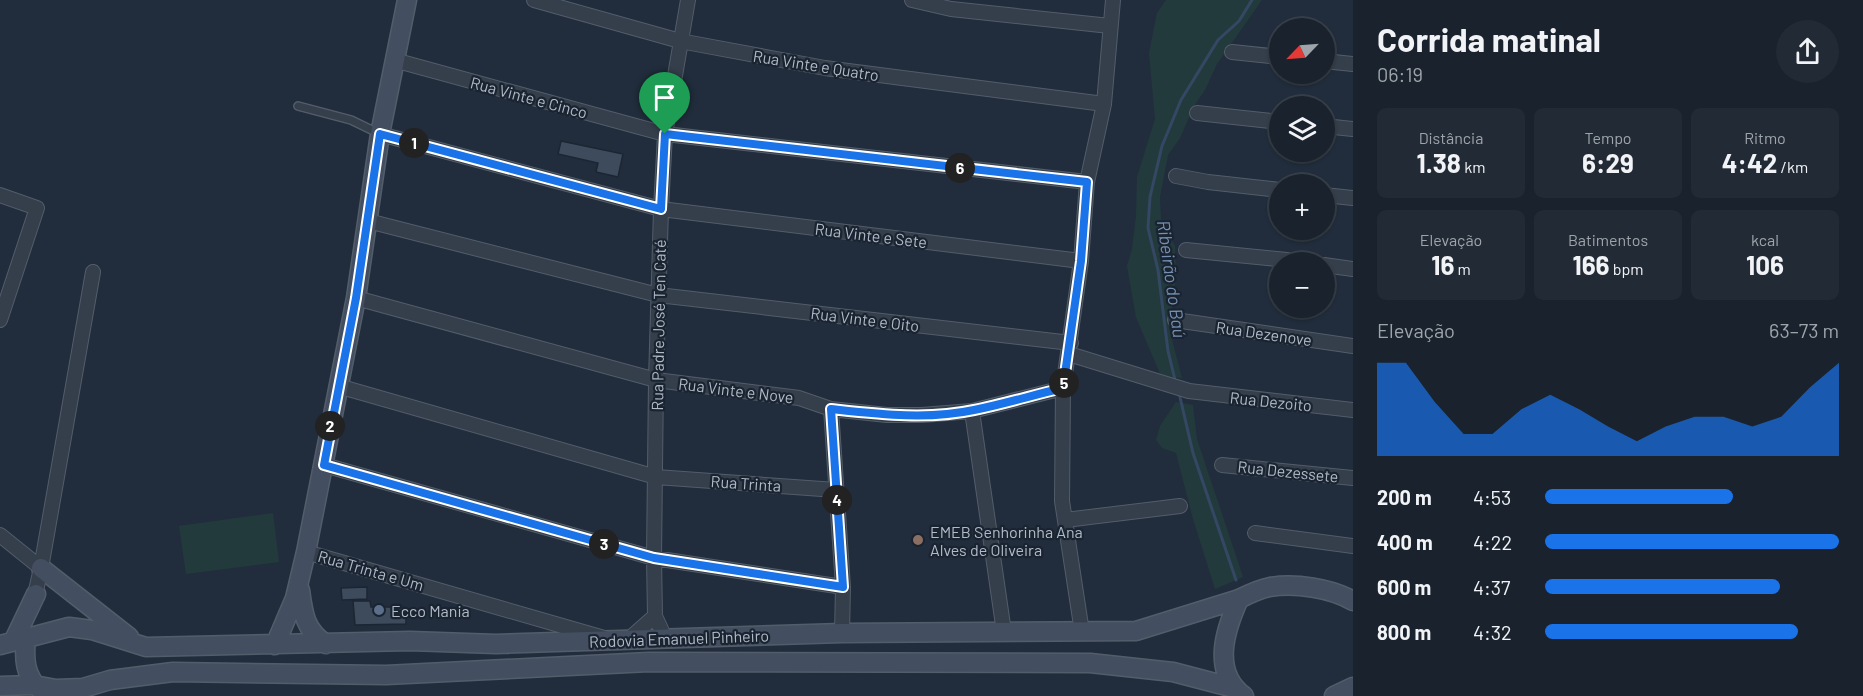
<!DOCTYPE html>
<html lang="pt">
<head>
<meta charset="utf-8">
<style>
  :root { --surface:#19222d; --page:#222a35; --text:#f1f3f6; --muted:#9fa4aa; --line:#373f49; --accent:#1a73e8 }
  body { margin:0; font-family:Barlow,sans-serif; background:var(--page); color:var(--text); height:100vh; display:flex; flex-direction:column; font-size:22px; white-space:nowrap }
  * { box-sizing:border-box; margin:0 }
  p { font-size:20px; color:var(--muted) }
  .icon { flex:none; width:33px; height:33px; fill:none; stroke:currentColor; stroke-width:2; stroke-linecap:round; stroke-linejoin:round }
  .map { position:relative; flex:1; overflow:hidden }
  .side { display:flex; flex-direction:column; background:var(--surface); width:510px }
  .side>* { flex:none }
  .needle { width:39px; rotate:245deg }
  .tools { position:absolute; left:1269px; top:18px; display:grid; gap:12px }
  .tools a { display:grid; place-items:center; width:66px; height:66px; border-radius:50%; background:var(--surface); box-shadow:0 2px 4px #0004,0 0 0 2px var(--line); font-size:30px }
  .pin { position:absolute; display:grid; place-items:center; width:51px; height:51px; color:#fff; margin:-62px -26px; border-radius:50% 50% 50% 0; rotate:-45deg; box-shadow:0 0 6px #0007 }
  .pin .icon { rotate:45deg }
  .km { position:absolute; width:30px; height:30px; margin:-15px; border-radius:50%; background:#222; color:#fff; font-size:16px; line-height:30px; text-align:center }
  .round { display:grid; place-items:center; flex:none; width:63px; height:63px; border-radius:32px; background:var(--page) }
  .overview { display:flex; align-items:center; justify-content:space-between; height:102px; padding:0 24px }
  h1 { font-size:33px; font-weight:700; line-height:45px }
  .metrics { display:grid; grid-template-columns:repeat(3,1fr); gap:9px; height:102px; padding:6px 24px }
  .metrics div { display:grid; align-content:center; border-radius:9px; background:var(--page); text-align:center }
  .metrics b { font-size:26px; font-weight:700 }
  .metrics small { font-size:16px; font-weight:400 }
  .metrics p { font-size:16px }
  .chart { height:168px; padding:12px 24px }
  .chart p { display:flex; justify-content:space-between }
  .chart svg { width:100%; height:108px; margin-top:6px; fill:var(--accent); opacity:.7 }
  ul { padding:0 24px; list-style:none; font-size:20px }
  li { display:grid; grid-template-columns:96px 72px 1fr; align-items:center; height:45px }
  li i { height:15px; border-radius:8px; background:var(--accent) }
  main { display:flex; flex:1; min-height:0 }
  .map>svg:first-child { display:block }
</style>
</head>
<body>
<main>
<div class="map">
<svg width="1353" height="696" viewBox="0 0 1353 696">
  <rect width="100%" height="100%" fill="#212d3c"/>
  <path fill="#233a3d" d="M1166,0H1262L1217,64L1205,90L1194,106L1180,138L1168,155L1160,197L1161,221L1175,246L1176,278L1169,328L1182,378L1161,376L1136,317L1127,266L1132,249L1136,216L1137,177L1155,119L1149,53L1157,13Z
    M1176,402L1193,405L1197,439L1243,577L1215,589L1193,519L1176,453L1162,448L1156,440L1160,426Z
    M273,513L279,562L186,574L179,526Z"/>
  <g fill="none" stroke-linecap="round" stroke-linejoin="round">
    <path stroke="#344864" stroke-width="3" d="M1176,384L1168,351L1158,270L1148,228L1150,197L1162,146L1181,100L1218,40L1239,21L1252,0
      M1179,393L1193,453L1236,580"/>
  </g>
  <path fill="#3d4b5c" stroke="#1c2633" stroke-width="1.5" d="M561,141L623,154L618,177L596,172L598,163L558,154Z
    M367,587V599L342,600L341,588Z
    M353,601H370L371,607H404L403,613H406V624L355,625Z"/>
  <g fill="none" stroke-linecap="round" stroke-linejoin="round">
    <g stroke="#535d6a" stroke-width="10">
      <path id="lane" d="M298,106L351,120L378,133"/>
    </g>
    <g stroke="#535d6a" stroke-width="16">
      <path id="street" d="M534,0L680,41L825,68L1104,104
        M912,0L951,9L1110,26
        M1232,52L1280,57
        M394,60L665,134L1087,182
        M1324,61L1353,64
        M1197,113L1280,122
        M1324,126L1353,129
        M380,134L661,209L1081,261
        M1176,176L1208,182L1280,190
        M0,195L37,208L0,320
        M1324,195L1353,198
        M368,221L658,295L1071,343
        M1186,250L1307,262
        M1324,265L1353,269
        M356,298L656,380L799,398L831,409L887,415H922L972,411L1063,388
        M1175,320L1353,346
        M1069,354L1189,391L1353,410
        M338,386L656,477L836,490
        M831,409L843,587L842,633
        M972,411L1004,632
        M324,465L654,558L843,587
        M1222,465L1353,478
        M1065,520L1180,506
        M1255,533L1353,546
        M0,535L41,568
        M306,552L604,638
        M33,604L41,568L93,272
        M1082,632L1062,501L1063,388L1081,261L1087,182L1104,104L1113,0
        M665,638L655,616L654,558L656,380L661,209L665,134L688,0
        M629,639L655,616"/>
    </g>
    <g stroke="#535d6a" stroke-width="21">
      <path id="secondary" d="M41,568L129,637
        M300,590C303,613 305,631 326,644
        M1239,599C1225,630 1211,672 1244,696
        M26,637C24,657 24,677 41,690
        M14,640L36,594
        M0,645L69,627L92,630L146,647L410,641L496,644L842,633L1136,631L1239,599C1249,594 1259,589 1270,587C1295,583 1331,588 1353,601
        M275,645L295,598L306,552L356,298L380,134L407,0
        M0,686L34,685L56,689L83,688L110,680L173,672L386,675L649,662L1090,663L1173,672L1234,688
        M1334,696L1353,687"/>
    </g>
    <use href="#lane" stroke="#353f4c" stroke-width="7"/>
    <use href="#street" stroke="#353f4c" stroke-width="14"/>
    <use href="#secondary" stroke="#434e60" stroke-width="18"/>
  </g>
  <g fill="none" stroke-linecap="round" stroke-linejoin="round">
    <g stroke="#fff" stroke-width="12">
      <path id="route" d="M380,134L661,209L665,134L1087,182L1081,261L1063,388C1033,395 1004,404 974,410C927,420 878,414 831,409L843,587L654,558L324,465L356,298Z"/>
    </g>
    <use href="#route" stroke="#1a73e8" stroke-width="8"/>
  </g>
  <circle fill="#8d6e63" stroke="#1a2431" stroke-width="2" cx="918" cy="540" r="6"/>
  <circle fill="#5c6f8a" stroke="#1a2431" stroke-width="2" cx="379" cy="610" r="6"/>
  <g text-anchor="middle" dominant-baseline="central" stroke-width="4.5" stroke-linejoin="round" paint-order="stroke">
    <g font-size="16" fill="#b0bac8" stroke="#1a2431">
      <text transform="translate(816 65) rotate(9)">Rua Vinte e Quatro</text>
      <text transform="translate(529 97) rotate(15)">Rua Vinte e Cinco</text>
      <text transform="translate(871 235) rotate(7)">Rua Vinte e Sete</text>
      <text transform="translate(865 319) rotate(7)">Rua Vinte e Oito</text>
      <text transform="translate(658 325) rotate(-89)">Rua Padre José Ten Caté</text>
      <text transform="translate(1264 333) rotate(8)">Rua Dezenove</text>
      <text transform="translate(736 390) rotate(7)">Rua Vinte e Nove</text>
      <text transform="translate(1271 401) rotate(6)">Rua Dezoito</text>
      <text transform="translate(1288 471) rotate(6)">Rua Dezessete</text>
      <text transform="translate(746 483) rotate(4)">Rua Trinta</text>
      <text transform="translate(371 570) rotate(16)">Rua Trinta e Um</text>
      <text transform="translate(679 638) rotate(-2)">Rodovia Emanuel Pinheiro</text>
    </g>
    <g font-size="16" fill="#b0bac8" stroke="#1a2431" text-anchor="start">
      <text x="930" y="531">EMEB Senhorinha Ana<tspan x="930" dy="18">Alves de Oliveira</tspan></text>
      <text x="391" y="610">Ecco Mania</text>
    </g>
    <g font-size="18" font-style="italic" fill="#7690b2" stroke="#1a2431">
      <text transform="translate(1172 279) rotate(82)">Ribeirão do Baú</text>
    </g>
  </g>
</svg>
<div class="tools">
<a><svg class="needle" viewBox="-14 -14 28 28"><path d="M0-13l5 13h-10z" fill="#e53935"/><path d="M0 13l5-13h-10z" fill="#9fa4aa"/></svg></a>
<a><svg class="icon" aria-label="layers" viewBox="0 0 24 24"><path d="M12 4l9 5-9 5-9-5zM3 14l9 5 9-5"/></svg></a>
<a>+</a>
<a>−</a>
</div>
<div class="pin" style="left:665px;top:134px;background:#1e9e55"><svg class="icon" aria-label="arrive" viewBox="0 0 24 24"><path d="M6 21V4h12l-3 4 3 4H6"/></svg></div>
<b class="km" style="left:414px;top:143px">1</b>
<b class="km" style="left:330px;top:426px">2</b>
<b class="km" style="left:604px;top:544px">3</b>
<b class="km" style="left:837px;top:500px">4</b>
<b class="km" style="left:1064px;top:383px">5</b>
<b class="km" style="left:960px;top:168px">6</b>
</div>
<section class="side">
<div class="overview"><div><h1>Corrida matinal</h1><p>06:19</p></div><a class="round"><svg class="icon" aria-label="share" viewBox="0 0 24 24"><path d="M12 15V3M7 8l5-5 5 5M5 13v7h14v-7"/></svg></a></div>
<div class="metrics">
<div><p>Distância</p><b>1.38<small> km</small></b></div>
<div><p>Tempo</p><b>6:29</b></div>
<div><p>Ritmo</p><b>4:42<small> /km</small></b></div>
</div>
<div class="metrics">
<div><p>Elevação</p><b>16<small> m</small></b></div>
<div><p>Batimentos</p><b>166<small> bpm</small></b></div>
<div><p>kcal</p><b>106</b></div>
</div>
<div class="chart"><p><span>Elevação</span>63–73 m</p>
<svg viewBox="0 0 160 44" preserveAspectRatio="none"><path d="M0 44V6L10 6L20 22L30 35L40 35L50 25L60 19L70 25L80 32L90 38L100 32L110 28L120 28L130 32L140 28L150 16L160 6V44z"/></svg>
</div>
<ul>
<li><b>200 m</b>4:53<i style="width:64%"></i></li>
<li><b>400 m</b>4:22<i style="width:100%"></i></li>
<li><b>600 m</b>4:37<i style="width:80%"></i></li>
<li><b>800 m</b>4:32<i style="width:86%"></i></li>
</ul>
</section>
</main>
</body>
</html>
